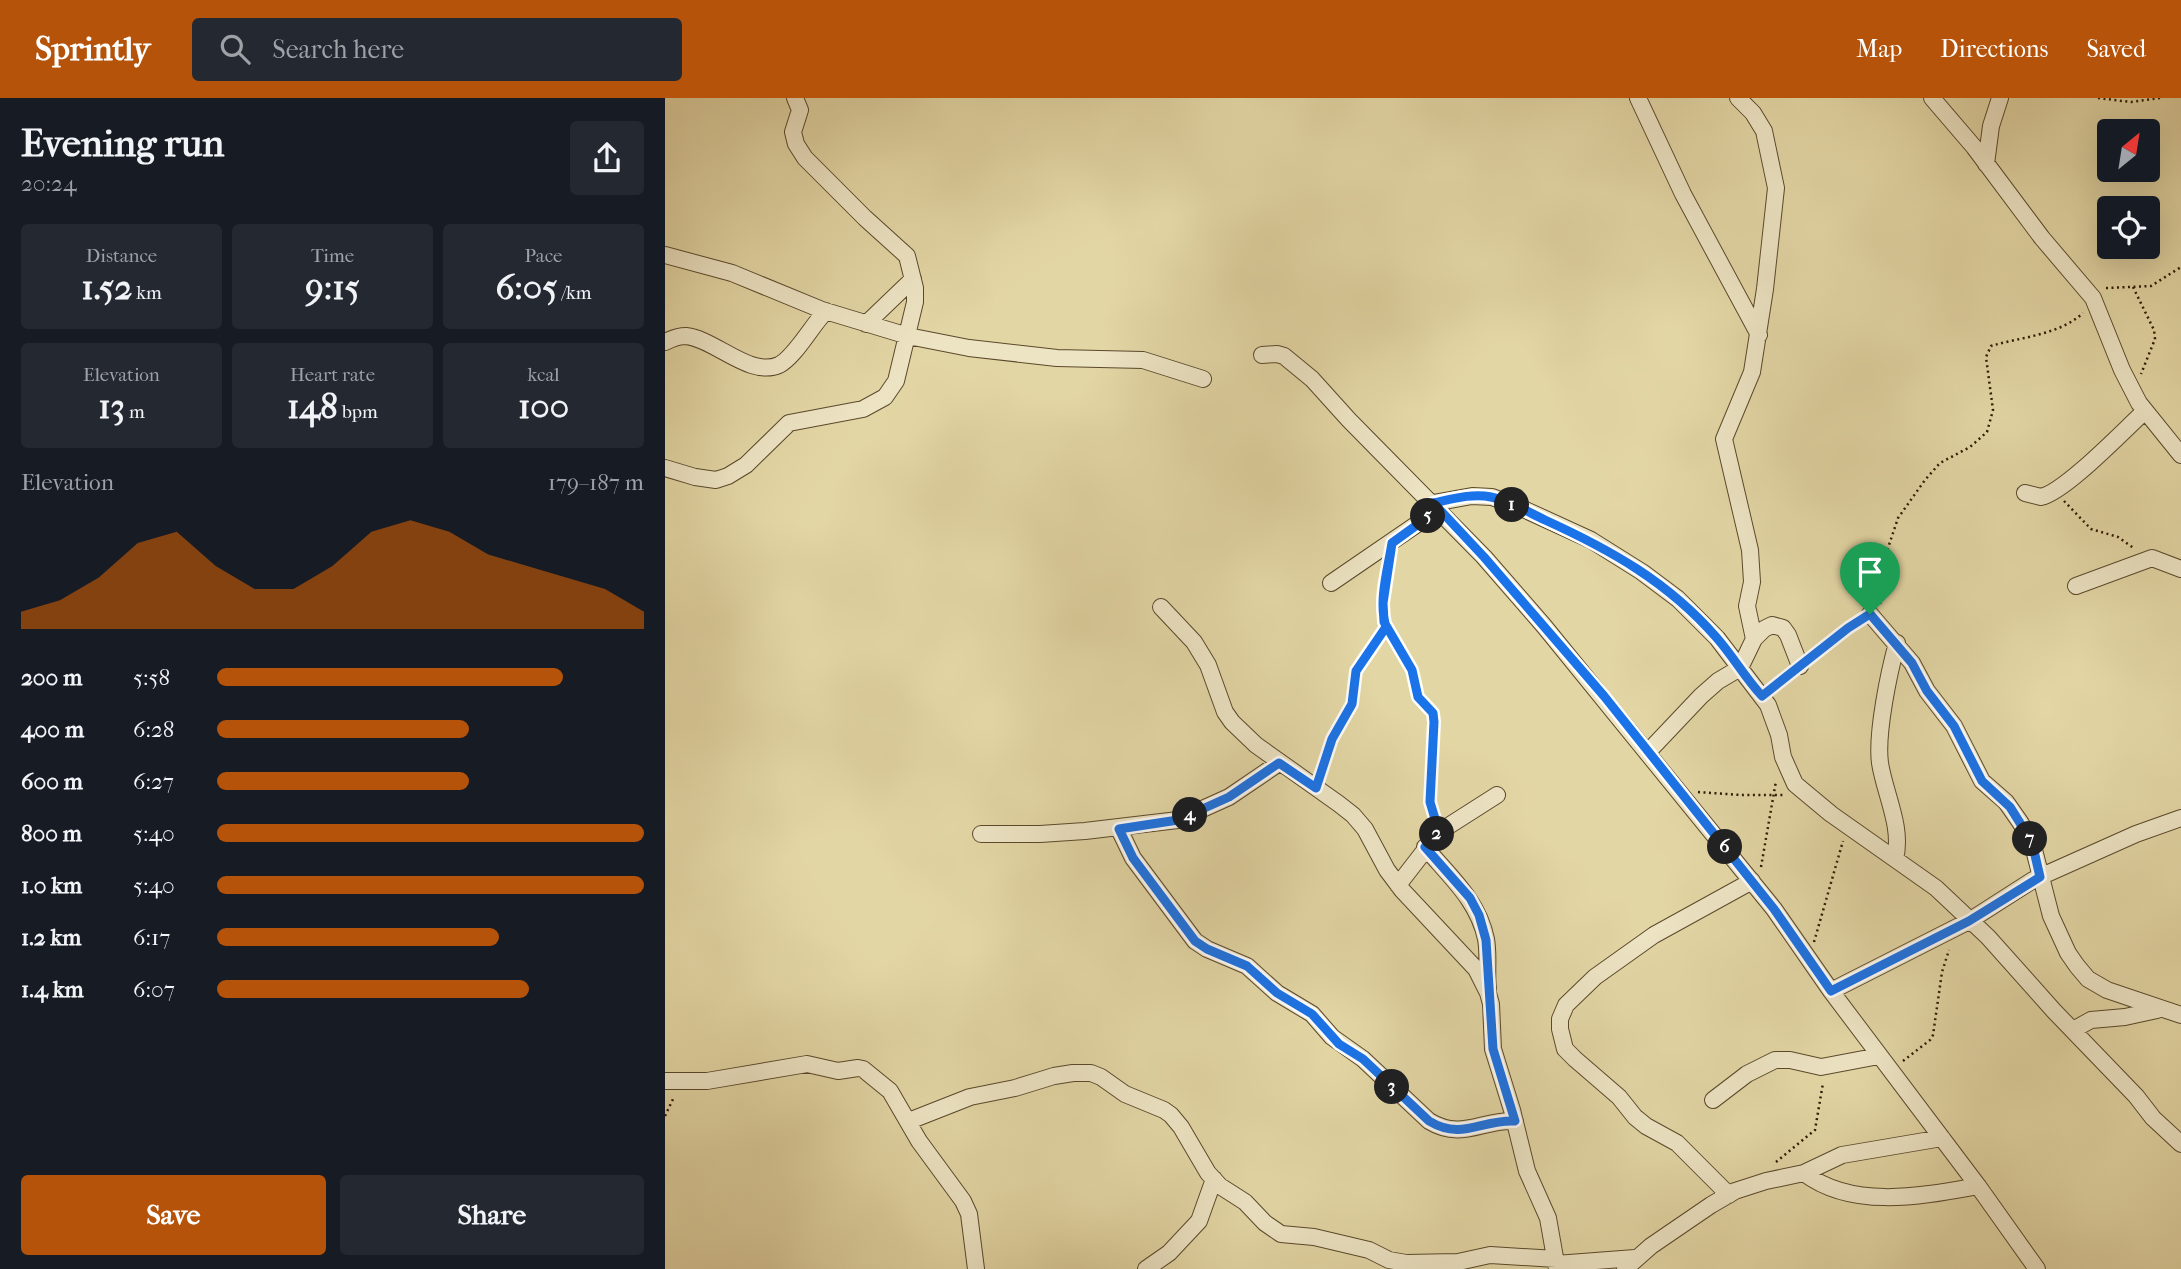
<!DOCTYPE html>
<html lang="en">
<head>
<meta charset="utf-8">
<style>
  :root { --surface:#171b24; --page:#242831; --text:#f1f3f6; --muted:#9ea1a6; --accent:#b45309 }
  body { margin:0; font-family:"IM FELL French Canon",serif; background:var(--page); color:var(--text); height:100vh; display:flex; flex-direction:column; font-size:26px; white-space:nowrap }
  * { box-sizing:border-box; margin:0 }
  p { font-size:23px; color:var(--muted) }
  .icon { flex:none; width:38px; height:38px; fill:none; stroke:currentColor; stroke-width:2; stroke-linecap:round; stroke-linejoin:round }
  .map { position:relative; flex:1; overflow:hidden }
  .panel { display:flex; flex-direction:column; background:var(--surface); width:665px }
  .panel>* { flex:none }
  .needle { width:46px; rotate:30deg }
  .fabs { position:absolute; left:1432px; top:21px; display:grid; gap:14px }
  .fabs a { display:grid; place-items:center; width:63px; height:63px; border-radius:7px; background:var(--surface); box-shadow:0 7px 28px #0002; font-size:35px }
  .pin { position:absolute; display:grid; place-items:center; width:60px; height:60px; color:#fff; margin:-72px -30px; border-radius:50% 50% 50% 0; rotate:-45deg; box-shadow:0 0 7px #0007 }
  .pin .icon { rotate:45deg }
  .km { position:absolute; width:35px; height:35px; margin:-18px; border-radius:50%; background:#222; color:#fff; font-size:19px; line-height:35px; text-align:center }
  .round { display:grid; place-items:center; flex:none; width:74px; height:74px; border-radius:7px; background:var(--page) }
  .headline { display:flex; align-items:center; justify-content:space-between; height:119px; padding:0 21px }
  h1 { font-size:38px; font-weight:700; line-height:52px }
  .stats { display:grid; grid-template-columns:repeat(3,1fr); gap:10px; height:119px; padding:7px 21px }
  .stats div { display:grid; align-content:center; border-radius:7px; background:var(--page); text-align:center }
  .stats b { font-size:35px; font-weight:700 }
  .stats small { font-size:19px; font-weight:400 }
  .stats p { font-size:19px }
  .chart { height:196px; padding:14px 21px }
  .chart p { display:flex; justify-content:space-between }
  .chart svg { width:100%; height:126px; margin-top:7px; fill:var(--accent); opacity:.7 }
  .action { display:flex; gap:14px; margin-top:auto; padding:14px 21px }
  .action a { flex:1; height:80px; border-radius:7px; background:var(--accent); color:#fff; font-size:28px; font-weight:700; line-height:80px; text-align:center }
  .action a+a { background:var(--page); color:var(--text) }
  ul { padding:0 21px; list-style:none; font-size:23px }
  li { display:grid; grid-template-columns:112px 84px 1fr; align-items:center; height:52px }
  li i { height:18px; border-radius:9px; background:var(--accent) }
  header { display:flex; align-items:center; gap:42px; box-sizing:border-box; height:98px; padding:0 35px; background:var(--accent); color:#fff }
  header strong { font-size:33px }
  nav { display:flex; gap:38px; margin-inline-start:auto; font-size:24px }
  .search { width:490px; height:63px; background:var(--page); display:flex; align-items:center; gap:18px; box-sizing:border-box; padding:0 24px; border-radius:7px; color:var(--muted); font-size:26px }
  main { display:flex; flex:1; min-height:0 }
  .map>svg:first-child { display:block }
</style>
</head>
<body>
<header>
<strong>Sprintly</strong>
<div class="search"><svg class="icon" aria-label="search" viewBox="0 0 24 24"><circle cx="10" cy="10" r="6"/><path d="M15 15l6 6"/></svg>Search here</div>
<nav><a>Map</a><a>Directions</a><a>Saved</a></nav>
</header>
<main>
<section class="panel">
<div class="headline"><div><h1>Evening run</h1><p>20:24</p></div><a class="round"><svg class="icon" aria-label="share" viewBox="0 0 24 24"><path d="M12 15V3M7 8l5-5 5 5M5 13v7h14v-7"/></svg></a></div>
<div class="stats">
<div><p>Distance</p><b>1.52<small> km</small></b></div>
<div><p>Time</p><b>9:15</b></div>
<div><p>Pace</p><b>6:05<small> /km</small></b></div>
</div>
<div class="stats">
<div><p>Elevation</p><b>13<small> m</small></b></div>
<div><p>Heart rate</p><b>148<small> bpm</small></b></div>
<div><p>kcal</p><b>100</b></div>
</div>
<div class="chart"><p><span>Elevation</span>179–187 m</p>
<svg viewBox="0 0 160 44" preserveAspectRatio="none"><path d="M0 44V38L10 34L20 26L30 14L40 10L50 22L60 30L70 30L80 22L90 10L100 6L110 10L120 18L130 22L140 26L150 30L160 38V44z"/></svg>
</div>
<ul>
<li><b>200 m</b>5:58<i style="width:81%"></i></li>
<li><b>400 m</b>6:28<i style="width:59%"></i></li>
<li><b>600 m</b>6:27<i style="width:59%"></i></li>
<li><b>800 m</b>5:40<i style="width:100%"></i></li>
<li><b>1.0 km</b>5:40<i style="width:100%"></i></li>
<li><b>1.2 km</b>6:17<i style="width:66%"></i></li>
<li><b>1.4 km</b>6:07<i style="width:73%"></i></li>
</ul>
<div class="action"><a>Save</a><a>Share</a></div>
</section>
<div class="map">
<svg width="1516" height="1171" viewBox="0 0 1516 1171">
  <rect width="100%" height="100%" fill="#e3d6a5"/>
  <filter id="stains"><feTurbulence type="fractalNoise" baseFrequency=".00286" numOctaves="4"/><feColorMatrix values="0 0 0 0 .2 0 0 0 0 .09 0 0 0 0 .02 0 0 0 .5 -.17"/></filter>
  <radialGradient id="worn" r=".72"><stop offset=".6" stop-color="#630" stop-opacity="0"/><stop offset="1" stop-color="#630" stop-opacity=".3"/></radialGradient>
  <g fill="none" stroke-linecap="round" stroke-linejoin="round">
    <g stroke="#5a492b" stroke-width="18">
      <path id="minor" d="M973,0L1018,96L1094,237
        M1073,0L1088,15L1099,33L1111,90L1100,191L1087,274L1059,341L1085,452L1087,484L1082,508L1089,541
        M1267,0L1309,49L1377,140L1428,200L1457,272L1474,305L1516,357
        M1321,66L1326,28L1335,0
        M0,157L67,175L157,212L243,238L304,250L392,260L478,262L538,281
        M201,226L248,181
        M0,244C6,241 14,238 21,238C50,241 85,280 114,267C130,259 147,227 161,213
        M597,257L612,256L619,258L647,281L684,322L819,459L879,528L1109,811L1166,893L1313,1088L1372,1171
        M0,370L30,379L51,382L63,378L81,367L124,325L198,311L220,299L231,283L250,204V190L242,158L200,120L140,60L131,46L128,34L135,12L130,0
        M1360,395L1376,399C1400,394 1459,332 1480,313
        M768,405L807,398L827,399L854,409L926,442L977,474L1013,501L1052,540L1103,607L1114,637L1118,659L1130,686L1166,716L1271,790L1323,839L1389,913L1471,998L1488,1020L1516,1046
        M666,485L774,411
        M1411,488L1487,460L1516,471
        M496,509L529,544L543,567L560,614L567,624L591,647L674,706L688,717L700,731L722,772L737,792L811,871L823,895L826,906L828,951L847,1012L862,1073L883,1120L892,1171
        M1205,516L1247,565L1262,593L1289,628L1317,683L1341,704L1355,724L1367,744L1386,818L1403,855L1412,868L1423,881L1442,892L1516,917
        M982,655L1036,598L1053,583L1075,570L1089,541L1099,531L1107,527L1118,530L1123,537L1135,568
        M454,731L468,760L530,843L542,851L582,868L612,895L647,916L667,939L698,961L764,1023C797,1043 817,1021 850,1023
        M316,736H375L420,733L513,722L564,699L614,665
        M760,749C784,778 813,802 821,841C824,857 821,874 823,891
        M1230,761C1238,729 1220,697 1215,665C1211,636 1224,574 1232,545
        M733,787L774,734L832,697
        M1166,893L1304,823L1368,782L1471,736L1516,720
        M1408,932L1426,922L1460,919L1492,912
        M0,983H42L142,966L173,973L193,970L198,971L225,993L254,1043L298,1103L304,1116L311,1171
        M1048,1002L1082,976L1110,962H1125L1156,969L1214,958
        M244,1023L305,999L350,990L389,978L408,975H426L436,979L460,996L499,1012L506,1017L516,1029L543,1075L555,1088L580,1104L600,1125L616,1136L649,1139L704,1152L724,1162L741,1165L793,1164L825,1157L891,1161
        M1139,1075C1188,1112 1257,1098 1313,1088
        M1064,1097L1012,1045L981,1028L970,1019L954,999L910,961L900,951L895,931V921L901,907L930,879L989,837L1087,783
        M891,1166L970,1160
        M481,1171L504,1155L534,1123L549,1081
        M960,1171L986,1148L1046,1107L1070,1093L1101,1083L1139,1075L1177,1057L1277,1040"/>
    </g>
    <path stroke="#2d1a02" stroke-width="2.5" stroke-dasharray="2 3.5" stroke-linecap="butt" d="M1433,0L1466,4L1495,0
      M1468,189L1489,232L1490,241L1476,276
      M1441,190L1486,188L1516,169
      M1399,403L1426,431L1453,439L1470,451
      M724,465L718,505L719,524L747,572L753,599L768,615L769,624L765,704L768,720
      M1215,506L1220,490L1222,453L1233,420L1260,382L1275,365L1305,349L1322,334L1328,312L1321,259L1326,248C1356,239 1394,237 1418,215
      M1146,559L1191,525
      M1108,590L1125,576
      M656,674L667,641L681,620L688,601L691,573L721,529
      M1033,694L1076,697H1120
      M1096,769L1111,683
      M1149,844L1178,743
      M1238,963L1265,942L1268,937L1277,874L1284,852
      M0,1018L9,999
      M1111,1064L1150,1032L1158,985"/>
    <use href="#minor" stroke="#ede4c4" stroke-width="16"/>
  </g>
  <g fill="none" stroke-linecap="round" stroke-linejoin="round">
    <g stroke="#fff" stroke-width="14">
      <path id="route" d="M1205,516L1183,530L1097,598C1080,580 1068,558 1051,539C1003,484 946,452 880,422C863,414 845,403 826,399C807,395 787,401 768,405L774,411L727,445L718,505L719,524L747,572L753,599L768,615L769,624L765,704L774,734L760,749L805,800L814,817L821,842L828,951L850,1023C817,1021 797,1043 764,1023L698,961L674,946L647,916L612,895L582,868L542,851L530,843L468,760L454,731L513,722L564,699L614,665L651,690L667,641L687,606L691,573L721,529C713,503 723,471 727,445L774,411L819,459L939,598L1109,811L1166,893L1304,823L1375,779L1367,744L1345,709L1317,683L1289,628L1262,593L1247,565L1205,516"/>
    </g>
    <use href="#route" stroke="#1a73e8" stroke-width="9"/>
  </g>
  <rect width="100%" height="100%" filter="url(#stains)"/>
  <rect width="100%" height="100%" fill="url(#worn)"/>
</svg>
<div class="fabs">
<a><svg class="needle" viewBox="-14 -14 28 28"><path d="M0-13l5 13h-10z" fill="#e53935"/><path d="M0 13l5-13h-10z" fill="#9ea1a6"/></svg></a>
<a><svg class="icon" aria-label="locate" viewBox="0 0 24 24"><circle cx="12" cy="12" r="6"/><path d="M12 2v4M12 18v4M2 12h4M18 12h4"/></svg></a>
</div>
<div class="pin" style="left:1205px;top:516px;background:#1e9e55"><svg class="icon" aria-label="arrive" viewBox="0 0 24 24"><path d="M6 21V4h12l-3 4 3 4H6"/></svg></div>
<b class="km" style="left:847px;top:407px">1</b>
<b class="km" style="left:772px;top:736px">2</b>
<b class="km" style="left:727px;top:989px">3</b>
<b class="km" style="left:525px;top:717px">4</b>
<b class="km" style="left:763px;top:418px">5</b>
<b class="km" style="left:1060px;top:749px">6</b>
<b class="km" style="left:1365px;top:741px">7</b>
</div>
</main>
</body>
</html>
